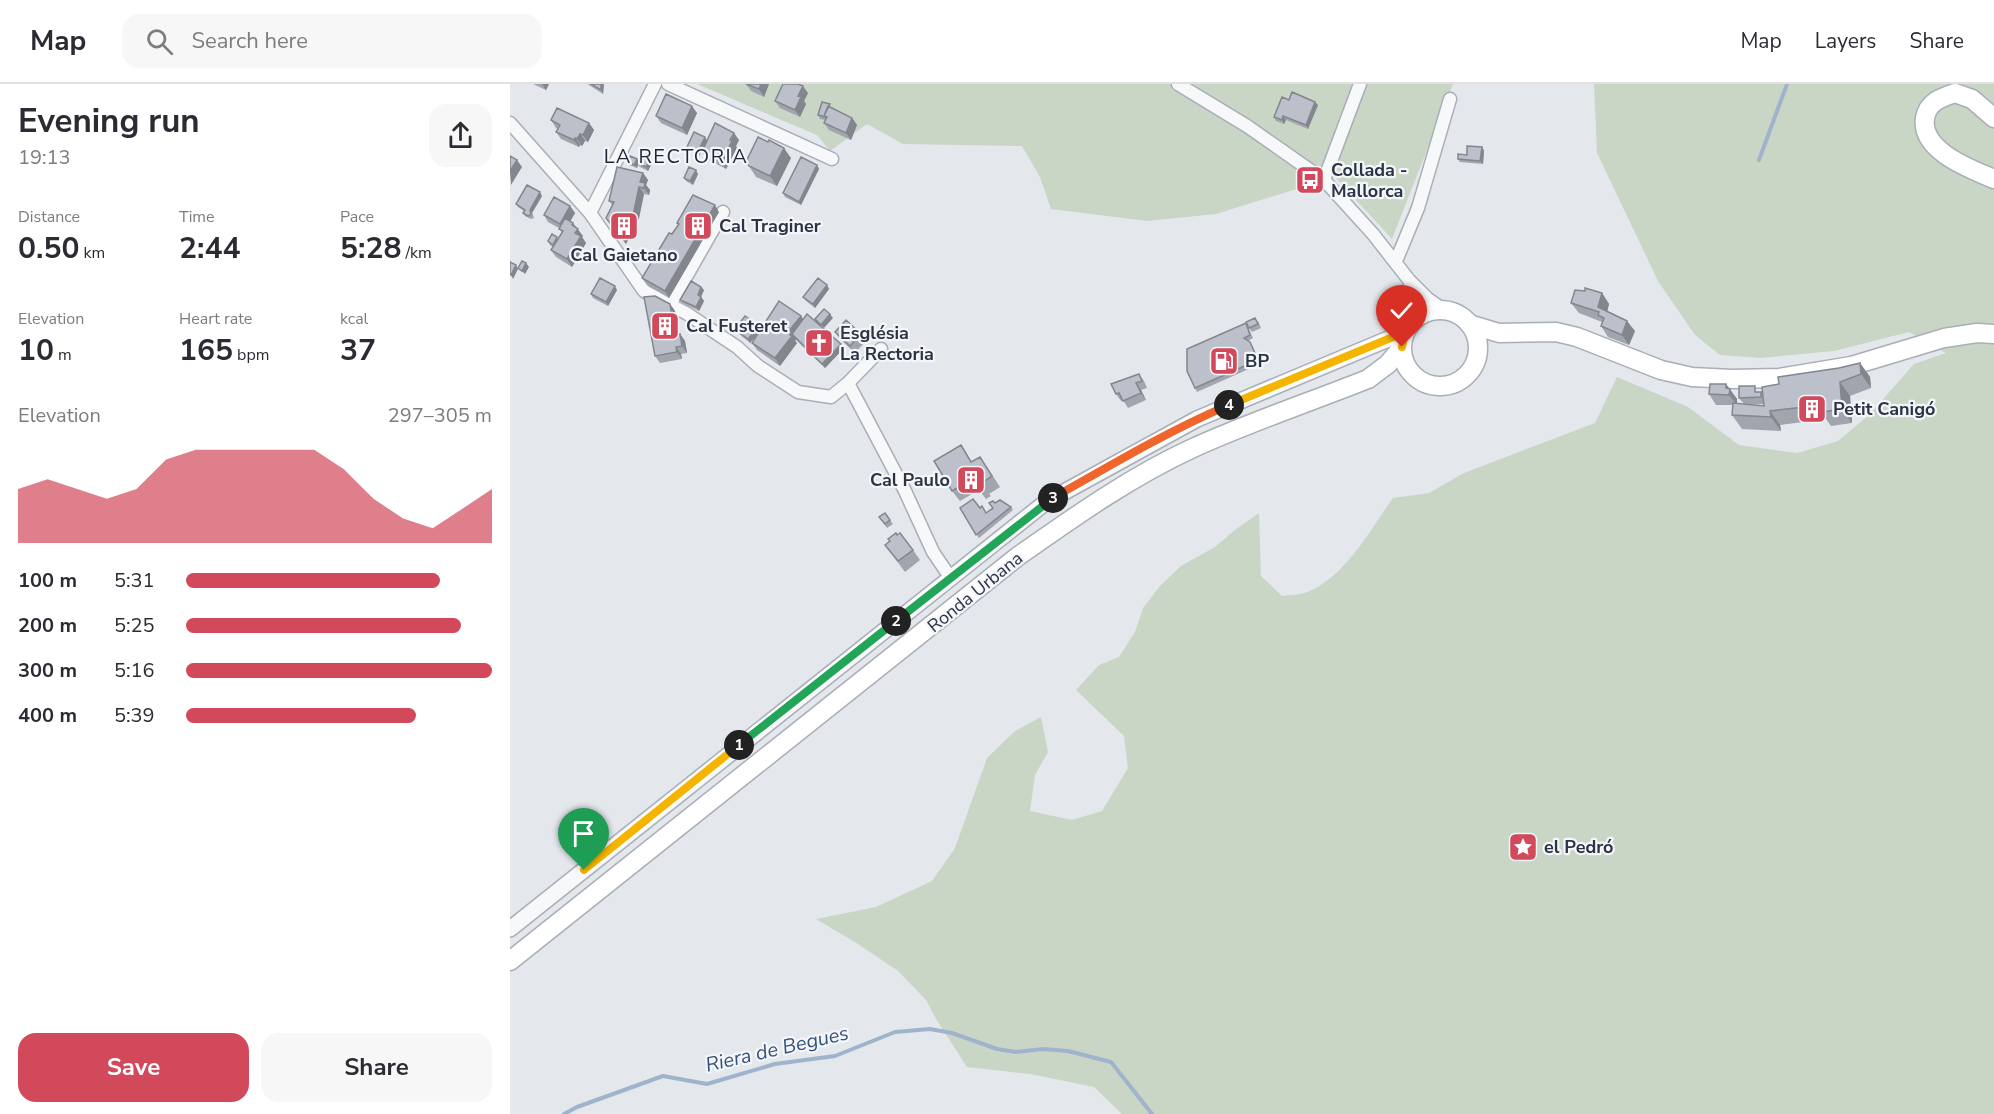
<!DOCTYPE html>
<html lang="en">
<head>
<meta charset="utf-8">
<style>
  :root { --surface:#fff; --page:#f7f7f7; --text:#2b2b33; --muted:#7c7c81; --line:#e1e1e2; --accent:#d1495b }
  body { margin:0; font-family:"Nunito Sans",sans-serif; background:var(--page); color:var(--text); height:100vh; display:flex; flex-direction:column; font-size:22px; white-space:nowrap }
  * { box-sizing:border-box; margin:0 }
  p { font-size:20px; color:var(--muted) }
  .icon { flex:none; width:33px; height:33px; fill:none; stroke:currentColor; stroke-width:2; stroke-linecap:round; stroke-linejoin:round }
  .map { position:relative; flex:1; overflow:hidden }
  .sheet { display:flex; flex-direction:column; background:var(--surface); width:510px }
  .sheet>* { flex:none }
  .pin { position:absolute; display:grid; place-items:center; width:51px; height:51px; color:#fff; margin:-62px -26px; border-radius:50% 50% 50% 0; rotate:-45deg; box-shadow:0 0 6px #0007 }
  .pin .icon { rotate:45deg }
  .km { position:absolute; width:30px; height:30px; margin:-15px; border-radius:50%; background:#222; color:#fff; font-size:16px; line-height:30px; text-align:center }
  .round { display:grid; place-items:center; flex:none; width:63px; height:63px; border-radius:18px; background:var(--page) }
  .overview { display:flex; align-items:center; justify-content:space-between; height:102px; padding:0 18px }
  h1 { font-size:33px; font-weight:700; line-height:45px }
  .metrics { display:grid; grid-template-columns:repeat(3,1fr); gap:9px; height:102px; padding:6px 18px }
  .metrics div { display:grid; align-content:center }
  .metrics b { font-size:30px; font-weight:700 }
  .metrics small { font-size:16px; font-weight:400 }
  .metrics p { font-size:16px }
  .chart { height:168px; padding:12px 18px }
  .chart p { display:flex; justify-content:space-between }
  .chart svg { width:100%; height:108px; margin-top:6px; fill:var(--accent); opacity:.7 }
  .cta { display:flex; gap:12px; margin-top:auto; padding:12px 18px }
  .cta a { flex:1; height:69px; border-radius:18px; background:var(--accent); color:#fff; font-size:24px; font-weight:700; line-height:69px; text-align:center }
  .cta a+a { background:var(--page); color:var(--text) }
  ul { padding:0 18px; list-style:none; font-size:20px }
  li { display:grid; grid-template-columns:96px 72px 1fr; align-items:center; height:45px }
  li i { height:15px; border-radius:8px; background:var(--accent) }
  header { display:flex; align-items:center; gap:36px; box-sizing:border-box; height:84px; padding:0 30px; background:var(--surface); border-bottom:2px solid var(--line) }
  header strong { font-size:28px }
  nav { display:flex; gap:33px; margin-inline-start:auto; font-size:21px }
  .search { width:420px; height:54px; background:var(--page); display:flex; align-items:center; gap:15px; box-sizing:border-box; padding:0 21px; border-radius:18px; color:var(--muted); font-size:22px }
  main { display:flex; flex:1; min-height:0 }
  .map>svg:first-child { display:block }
</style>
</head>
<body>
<header>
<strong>Map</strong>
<div class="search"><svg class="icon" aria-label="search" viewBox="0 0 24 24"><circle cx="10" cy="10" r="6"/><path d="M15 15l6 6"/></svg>Search here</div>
<nav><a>Map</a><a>Layers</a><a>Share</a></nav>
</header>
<main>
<section class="sheet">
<div class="overview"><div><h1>Evening run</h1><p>19:13</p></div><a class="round"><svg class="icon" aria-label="share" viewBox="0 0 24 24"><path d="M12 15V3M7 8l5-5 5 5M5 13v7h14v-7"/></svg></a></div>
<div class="metrics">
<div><p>Distance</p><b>0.50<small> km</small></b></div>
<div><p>Time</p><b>2:44</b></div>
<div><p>Pace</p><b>5:28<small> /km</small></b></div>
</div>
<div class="metrics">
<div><p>Elevation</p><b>10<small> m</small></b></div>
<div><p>Heart rate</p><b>165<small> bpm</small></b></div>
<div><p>kcal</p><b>37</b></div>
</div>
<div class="chart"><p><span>Elevation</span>297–305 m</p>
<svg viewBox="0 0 160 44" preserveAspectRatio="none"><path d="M0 44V22L10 18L20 22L30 26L40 22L50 10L60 6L70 6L80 6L90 6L100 6L110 14L120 26L130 34L140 38L150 30L160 22V44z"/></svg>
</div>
<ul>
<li><b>100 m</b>5:31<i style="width:83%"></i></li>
<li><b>200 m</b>5:25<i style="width:90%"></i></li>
<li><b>300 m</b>5:16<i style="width:100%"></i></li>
<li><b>400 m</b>5:39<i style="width:75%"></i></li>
</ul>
<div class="cta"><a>Save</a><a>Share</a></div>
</section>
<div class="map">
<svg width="1484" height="1030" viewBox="0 0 1484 1030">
  <rect width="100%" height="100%" fill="#e4e7ec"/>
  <path fill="#c9d6c5" d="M187,0H943L882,155L825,93L706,130L637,137L541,125L530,93L512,62L393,60L357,40L320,67L307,51Z
    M1084,0H1484V1030H612L584,1003L520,990L457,983L426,935L416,916L388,887L348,860L306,835L366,823L422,797L445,764L477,674L505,647L531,633L538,668L525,691L520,727L562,736L592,727L618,684L614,652L566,606L589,581L609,573L625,548L633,524L650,502L671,482L705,463L726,445L749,429L751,492L772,512C780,511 792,511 800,507C837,490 860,446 883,414L919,409L954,389L1085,339L1107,293L1178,323L1229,361L1287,369L1328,357L1359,331L1404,280L1436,269L1399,248L1324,267L1251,274L1210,271L1185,251L1148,197L1087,69Z"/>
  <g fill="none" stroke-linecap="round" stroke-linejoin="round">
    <path stroke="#9fb4cc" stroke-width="4" d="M1249,76L1277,0
      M54,1030L67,1023L153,992L197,1000L265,980L325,972L385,948L420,945L442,949L487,965L506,968L533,965L558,967L601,978L642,1030"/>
    <g stroke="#a9aeb7" stroke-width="15">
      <path id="minor" d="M158,0L322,75
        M668,0L737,42L814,96L863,150L899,196L918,215L935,227
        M0,39L80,129L134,207L176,229L227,263L248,282L288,308L321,313L338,299L395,407L423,468L440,493
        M814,96L850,0
        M80,129L145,0
        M886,177L908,124L940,15
        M900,200L905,214V236
        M160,221L213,128
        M338,299L371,265"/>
    </g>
    <g stroke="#a9aeb7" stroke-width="18">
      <path id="tertiary" d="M0,845L536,418L687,335L895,248"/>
    </g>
    <g stroke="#a9aeb7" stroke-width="21">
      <path id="secondary" d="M1484,34L1462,15L1445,9C1430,14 1418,18 1415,34C1410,67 1461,85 1484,95
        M892 264a38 38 0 1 1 76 0a38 38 0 1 1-76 0Z
        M959,240L989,249L1046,248L1067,253L1151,286L1182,293L1222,295L1269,294L1341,282L1434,254L1467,249L1484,250
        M0,877L507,473C564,433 620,393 683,364C740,338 800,318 858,295L878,280L892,263"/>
    </g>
    <use href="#minor" stroke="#f7f8fa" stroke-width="12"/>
    <use href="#tertiary" stroke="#f7f8fa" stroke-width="15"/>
    <use href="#secondary" stroke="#fff" stroke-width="18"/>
  </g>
  <path fill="#a1a5ae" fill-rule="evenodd" d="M23,0H39L36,6Z
    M78,0H94L93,10L79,1Z
    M236,0H259L254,13L241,7Z
    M298,9L294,17L296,20L290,33L270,24L265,17Z
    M779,16L808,21L798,45L776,36L774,40L766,37L764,33Z
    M322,24L342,34L347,41L341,56L319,46L314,39L315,36L310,35L308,31Z
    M187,29L177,51L151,39L146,32Z
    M41,36L79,39L84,46L78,58L75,57L72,62L70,61L69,63L51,55L46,48L48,45L46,44Z
    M195,53L197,56H229L226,62L227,64L216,85L197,75L192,68L194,62L189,72L179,67L177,63Z
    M258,58L281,74L267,102L246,93L239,82Z
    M972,63L974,67L973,80L950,78L948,75Z
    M127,75L128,77L139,78L141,81L138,87L130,83L128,81L127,84L119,81L117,77Z
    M307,81L309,85L291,121L275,113L273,109Z
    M133,89L138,96L136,101L140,106L139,111L134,110L129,134L116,160L96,134L103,122L99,117Z
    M188,90L183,101L176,97L174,94Z
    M32,112L22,129L24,134L21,135L15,132L13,129L14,127L8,123L6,120Z
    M60,122L65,129L60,138L73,152L72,153L76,159L62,183L46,173L41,166L43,163L40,161L38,157L48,155L52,149L49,144L38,138L34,131Z
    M209,128L159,214L137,201L132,194L168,141L167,139Z
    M317,201L319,205L305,224L296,217L293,213Z
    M191,203L194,206L191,213L194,217L189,227L173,219L170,216Z
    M107,206L98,222L83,214L81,210Z
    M1092,209L1099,220L1097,227L1125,247L1119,261L1098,253L1091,242L1092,238L1069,229L1061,219Z
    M160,220L165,227L169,250H170L175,257L177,269L171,270L172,275L150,279L145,272Z
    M291,232L293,235L334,264L315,284L286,256L285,257L287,259L270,282L247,266L242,259L247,251L240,259L228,249L225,245H251Z
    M748,237L751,244L742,248L739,244Z
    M738,243L743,254L738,257L742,261L750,280L687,308L685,304Z
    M325,248L351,250L356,257L345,269L330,255Z
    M1350,279L1360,293L1361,304L1340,312L1342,339L1321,342L1316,335L1270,341L1271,347L1232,345L1222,331L1223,321H1206L1199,310L1216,300L1227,315V320H1234L1229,314L1249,308L1253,310L1269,300ZM1254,320V322L1237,321Z
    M629,290L634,297L637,304L631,306L636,316L618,324L613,316L611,317L606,310Z
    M462,378L477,383L490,403L479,410L481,412L476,415L469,406L450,417L442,407Z
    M501,423L503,426L469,454L450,424H470L476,429L483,424Z
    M375,429L383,440L377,444L369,433Z
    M387,451L403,466L410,476L395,488L375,461Z"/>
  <path fill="#83868d" d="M32,0H39L36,6Z
    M91,0H94L93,10L91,6Z
    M251,0H259L254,13L249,5Z
    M293,2L298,9L294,17L296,20L290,33L285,26L288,12Z
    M805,18L808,21L798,45L796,41Z
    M182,22L187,29L177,51L172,44Z
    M773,32L776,36L774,40L772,36Z
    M342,34L347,41L341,56L336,49Z
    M79,39L84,46L78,58L73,51Z
    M224,49L229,56L226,62L227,64L216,85L211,78Z
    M70,50L75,57L72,62L67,55Z
    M195,53L197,57L189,72L187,69Z
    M65,54L70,61L69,63L64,56Z
    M972,63L974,67L973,80L970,77Z
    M274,64L281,74L267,102L260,92Z
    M127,75L129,79H127L128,81L127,84L124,81Z
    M7,76L12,83L1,101L0,87Z
    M139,78L141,81L138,87L136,83Z
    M307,81L309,85L291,121L289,118Z
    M186,86L188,90L183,101L180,97Z
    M133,89L138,96L136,101L140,106L139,111L130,98Z
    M129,103L134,110L129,134L116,160L111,153Z
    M30,108L32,112L22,129L24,134L20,126Z
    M205,121L209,128L159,214L155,207Z
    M60,122L65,129L54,147L50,140Z
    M63,139L73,152L72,153L76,159L62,183L57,175L62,141Z
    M16,179L19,183L15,190L12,187Z
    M6,181L8,185L3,195L1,191Z
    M317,201L319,205L305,224L303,220Z
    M105,202L107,206L98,222L96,218Z
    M191,203L194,206L190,215L188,211Z
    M1092,209L1099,220L1096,233L1088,223Z
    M191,213L194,217L189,227L186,223Z
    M160,220L165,227L170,258L165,251Z
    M320,230L323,234L314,244L311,241Z
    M291,232L296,239L285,257L287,259L270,282L265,274L280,251L279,247Z
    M1117,237L1125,247L1119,261L1112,251Z
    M249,242L251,246L240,259L238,255Z
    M170,250L175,257L177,269L172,262Z
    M331,260L334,264L315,284L312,280Z
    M166,263L171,270L172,275L167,268Z
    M1350,279L1360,293L1361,304L1351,290Z
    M1330,298L1340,312L1342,339L1332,325Z
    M626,299L631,306L636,316L631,309Z
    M1216,300L1227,315V321L1219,311L1216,304Z
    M1260,327L1270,341L1271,347L1261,333Z"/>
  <path fill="#bbc0ca" stroke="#83868d" stroke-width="1.5" d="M81,0H91V6Z
    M236,0H251L249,5Z
    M273,0H288L293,2L288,12L291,13L285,26L265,17Z
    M782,8L805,18L796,41L773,32L772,36L764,33L772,13L779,16Z
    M156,10L182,22L172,44L146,32Z
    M312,18L320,20L314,32L315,33L308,31Z
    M318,22L342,34L336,49L314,39L317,33L314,32Z
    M47,24L79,39L73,51L70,50L67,55L65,54L64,56L46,48L50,41L41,36Z
    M205,39L224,49L220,56L222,57L211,78L192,68Z
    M184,48L195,53L187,69L177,63Z
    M248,53L258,58L259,56L274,64L260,92L239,82L236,78Z
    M957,62L972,63L970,77L948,75V70L957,71Z
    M131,71L139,78L136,83L127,79Z
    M0,72L7,76L0,87Z
    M120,72L127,75L124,81L117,77Z
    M291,73L307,81L289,118L273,109Z
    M107,83L133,89L130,98L135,99L134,104L129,103L124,127L111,153L96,134L104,118L99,117Z
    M179,83L186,86L180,97L174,94Z
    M17,101L30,108L20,126L21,130L18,132L13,129L15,126L6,120Z
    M183,111L205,121L155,207L132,194L159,149L162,150L169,140L167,139Z
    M44,113L60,122L50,140L34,131Z
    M55,134L63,139L62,141L68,145L65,149L71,152L57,175L41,166L53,147L49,145Z
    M42,150L47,153L43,161L38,157Z
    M12,177L16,179L12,187L8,184Z
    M0,178L6,181L1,191L0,190Z
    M90,194L105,202L96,218L81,210Z
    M308,194L317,201L303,220L293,213Z
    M181,197L191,203L188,211L191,213L186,223L170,216Z
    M1075,204L1092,209L1088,223L1117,237L1112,251L1091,242L1094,234L1088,231L1089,228L1061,219L1065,206L1075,207Z
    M145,212L160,220L165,251L170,250L172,262L166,263L167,268L145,272L134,213Z
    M269,217L291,232L279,247L282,248L280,251L282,252L265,274L242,259Z
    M314,225L320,230L311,241L305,235Z
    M297,230L331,260L312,280L282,250Z
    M235,232L249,242L238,255L225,245Z
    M745,234L748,240L739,244L736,238Z
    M336,236L351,250L340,262L325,248Z
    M736,239L740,251L734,254L740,258L748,276L685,304L677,287V265Z
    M1350,279L1351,290L1330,298L1332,325L1312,328L1311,321L1260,327L1261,333L1222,331L1223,319L1254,322L1252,303L1269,300L1268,293L1329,284Z
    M629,290L632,297L626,299L631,309L613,317L609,309L606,310L601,300Z
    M1200,300H1216V304L1220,305L1219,311L1199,310Z
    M1229,302H1245V308H1251V313L1229,314Z
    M451,361L461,378L470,373L482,392L472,399L474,402L468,405L462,395L442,407L424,377Z
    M463,415L470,424L472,422L476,429L483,424L479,419L483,417L485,419L490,416L501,423L466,451L450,424Z
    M375,429L380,436L375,440L369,433Z
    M386,449L387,451L390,449L403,466L388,477L375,461L380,457L378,455Z"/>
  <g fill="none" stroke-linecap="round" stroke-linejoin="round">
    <g stroke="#fff" stroke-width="12">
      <path id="split-1" d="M74,786L229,661"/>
    </g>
    <g stroke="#fff" stroke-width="12">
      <path id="split-2" d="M229,661L386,537"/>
    </g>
    <g stroke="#fff" stroke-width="12">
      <path id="split-3" d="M386,537L543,414"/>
    </g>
    <g stroke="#fff" stroke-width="12">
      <path id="split-4" d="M543,414C601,381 658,347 719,321"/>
    </g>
    <g stroke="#fff" stroke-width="12">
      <path id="split-5" d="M719,321L895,248L892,263"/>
    </g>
    <use href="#split-1" stroke="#f5b400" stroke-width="8"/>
    <use href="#split-2" stroke="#22a559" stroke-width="8"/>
    <use href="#split-3" stroke="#22a559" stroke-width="8"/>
    <use href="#split-4" stroke="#f0652b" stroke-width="8"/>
    <use href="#split-5" stroke="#f5b400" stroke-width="8"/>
  </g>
  <defs>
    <g id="bus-square" transform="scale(1.5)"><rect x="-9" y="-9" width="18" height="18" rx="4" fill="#d1495b" stroke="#f4f6f9"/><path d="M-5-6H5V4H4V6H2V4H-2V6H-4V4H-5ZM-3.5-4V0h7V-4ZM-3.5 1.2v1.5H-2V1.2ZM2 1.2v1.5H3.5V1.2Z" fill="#fff"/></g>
    <g id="building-square" transform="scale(1.5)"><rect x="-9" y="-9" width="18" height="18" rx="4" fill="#d1495b" stroke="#f4f6f9"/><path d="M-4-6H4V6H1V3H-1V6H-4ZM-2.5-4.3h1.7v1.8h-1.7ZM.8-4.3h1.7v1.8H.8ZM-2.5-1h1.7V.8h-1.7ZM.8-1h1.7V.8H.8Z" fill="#fff"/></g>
    <g id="church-square" transform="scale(1.5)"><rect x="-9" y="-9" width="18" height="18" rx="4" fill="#d1495b" stroke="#f4f6f9"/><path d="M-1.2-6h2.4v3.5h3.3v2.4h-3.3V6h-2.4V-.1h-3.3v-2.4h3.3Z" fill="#fff"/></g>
    <g id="fuel-square" transform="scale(1.5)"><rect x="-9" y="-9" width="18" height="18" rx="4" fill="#d1495b" stroke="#f4f6f9"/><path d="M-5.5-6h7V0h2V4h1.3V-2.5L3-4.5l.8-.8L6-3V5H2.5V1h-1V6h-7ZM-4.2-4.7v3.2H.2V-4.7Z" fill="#fff"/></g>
    <g id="sight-square" transform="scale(1.5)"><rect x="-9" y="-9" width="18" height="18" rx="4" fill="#d1495b" stroke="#f4f6f9"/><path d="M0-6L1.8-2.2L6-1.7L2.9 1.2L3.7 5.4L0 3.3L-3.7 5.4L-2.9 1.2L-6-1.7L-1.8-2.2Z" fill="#fff"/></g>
  </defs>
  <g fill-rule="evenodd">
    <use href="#bus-square" x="800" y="96"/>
    <use href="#building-square" x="114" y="142"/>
    <use href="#building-square" x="188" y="142"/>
    <use href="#building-square" x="155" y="242"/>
    <use href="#church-square" x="309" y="259"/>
    <use href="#fuel-square" x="714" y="277"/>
    <use href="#building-square" x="1302" y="325"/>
    <use href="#building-square" x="461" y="396"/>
    <use href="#sight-square" x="1013" y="763"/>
  </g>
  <g text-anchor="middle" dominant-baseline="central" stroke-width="4.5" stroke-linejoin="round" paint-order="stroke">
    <g font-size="18" font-weight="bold" fill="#2b3445" stroke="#f4f6f9" text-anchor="start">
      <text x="821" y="86">Collada -<tspan x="821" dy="21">Mallorca</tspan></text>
      <text x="209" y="142">Cal Traginer</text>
      <text x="114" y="171" text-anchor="middle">Cal Gaietano</text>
      <text x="176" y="242">Cal Fusteret</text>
      <text x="330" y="249">Església<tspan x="330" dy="21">La Rectoria</tspan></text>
      <text x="735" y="277">BP</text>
      <text x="1323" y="325">Petit Canigó</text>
      <text x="440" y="396" text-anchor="end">Cal Paulo</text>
      <text x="1034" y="763">el Pedró</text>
    </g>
    <g font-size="18" fill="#2b3445" stroke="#f4f6f9">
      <text transform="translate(465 508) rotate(-39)">Ronda Urbana</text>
    </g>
    <g font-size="20" letter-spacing="1.5" fill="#1d2536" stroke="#f4f6f9">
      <text x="166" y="72">LA RECTORIA</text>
    </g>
    <g font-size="20" font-style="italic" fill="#34527a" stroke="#f4f6f9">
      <text transform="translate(267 965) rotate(-13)">Riera de Begues</text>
    </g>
  </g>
</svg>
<div class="pin" style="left:74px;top:786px;background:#1e9e55"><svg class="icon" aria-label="arrive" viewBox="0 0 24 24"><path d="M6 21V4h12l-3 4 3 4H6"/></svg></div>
<div class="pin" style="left:892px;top:263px;background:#d93025"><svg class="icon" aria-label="check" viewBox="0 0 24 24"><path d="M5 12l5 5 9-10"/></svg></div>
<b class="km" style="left:229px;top:661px">1</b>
<b class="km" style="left:386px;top:537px">2</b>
<b class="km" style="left:543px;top:414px">3</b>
<b class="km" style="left:719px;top:321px">4</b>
</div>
</main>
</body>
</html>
